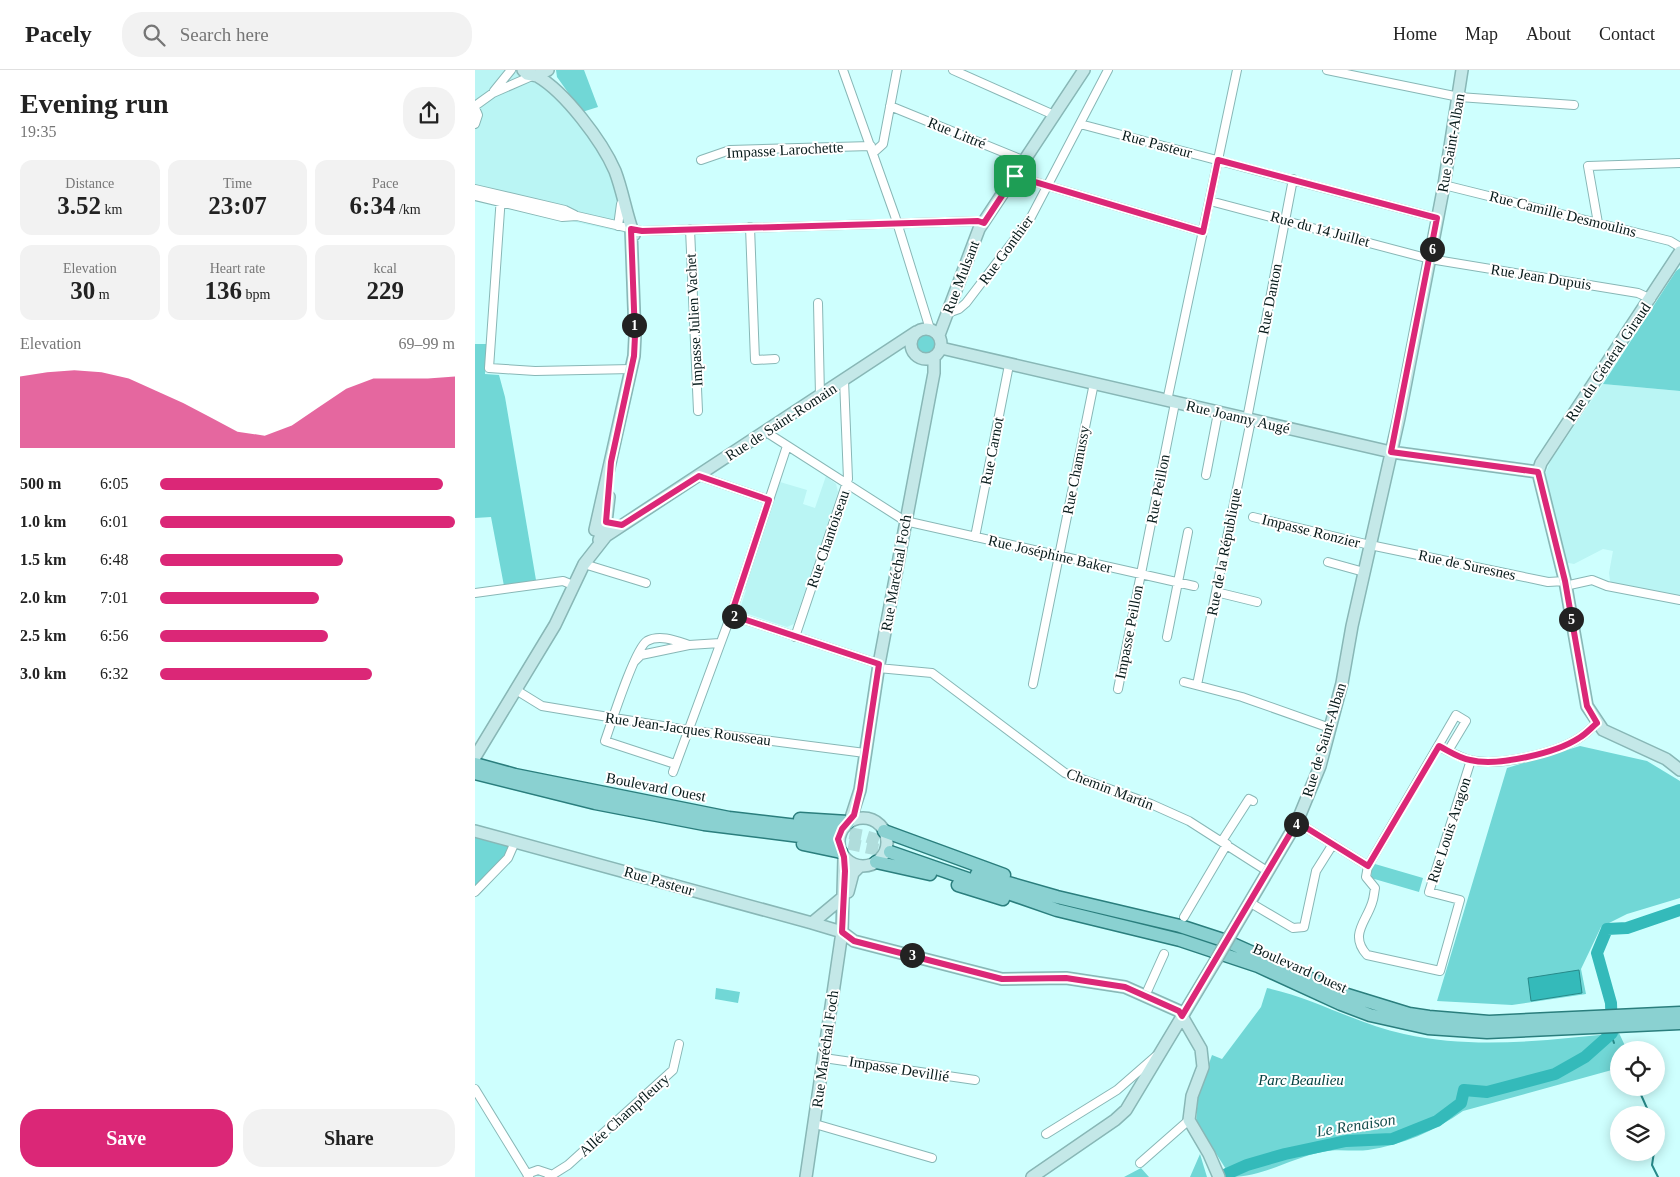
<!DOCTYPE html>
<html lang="en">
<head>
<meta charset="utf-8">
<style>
  :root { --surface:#fff; --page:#f2f2f2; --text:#222; --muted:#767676; --line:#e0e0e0; --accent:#db2777 }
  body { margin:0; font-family:"Times New Roman",serif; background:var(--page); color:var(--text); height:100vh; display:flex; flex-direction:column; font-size:19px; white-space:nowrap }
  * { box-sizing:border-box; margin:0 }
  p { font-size:16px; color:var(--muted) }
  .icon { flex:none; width:28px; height:28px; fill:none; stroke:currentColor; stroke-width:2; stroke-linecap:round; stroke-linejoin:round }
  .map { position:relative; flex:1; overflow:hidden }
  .details { display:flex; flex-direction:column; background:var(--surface); width:475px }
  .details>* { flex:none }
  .fabs { position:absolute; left:1135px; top:971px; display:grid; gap:10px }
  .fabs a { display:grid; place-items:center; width:55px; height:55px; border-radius:50%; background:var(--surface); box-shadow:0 2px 12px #0003; font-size:25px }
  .pin { position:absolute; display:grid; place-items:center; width:42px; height:42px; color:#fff; margin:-21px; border-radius:10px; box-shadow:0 2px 8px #0006 }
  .km { position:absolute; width:25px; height:25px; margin:-12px; border-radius:50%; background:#222; color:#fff; font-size:14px; line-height:25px; text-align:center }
  .round { display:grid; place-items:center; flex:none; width:52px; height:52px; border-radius:20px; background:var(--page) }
  .summary { display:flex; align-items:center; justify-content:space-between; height:85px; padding:0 20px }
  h1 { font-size:28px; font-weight:700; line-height:38px }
  .figures { display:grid; grid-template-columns:repeat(3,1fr); gap:8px; height:85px; padding:5px 20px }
  .figures div { display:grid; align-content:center; border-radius:12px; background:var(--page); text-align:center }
  .figures b { font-size:25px; font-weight:700 }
  .figures small { font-size:14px; font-weight:400 }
  .figures p { font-size:14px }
  .chart { height:140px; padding:10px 20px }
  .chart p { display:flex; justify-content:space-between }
  .chart svg { width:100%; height:90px; margin-top:5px; fill:var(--accent); opacity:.7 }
  .button { display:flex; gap:10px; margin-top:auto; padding:10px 20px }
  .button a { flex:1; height:58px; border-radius:20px; background:var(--accent); color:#fff; font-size:20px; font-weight:700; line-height:58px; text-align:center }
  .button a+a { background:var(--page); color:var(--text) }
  ul { padding:0 20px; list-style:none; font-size:16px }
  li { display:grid; grid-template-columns:80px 60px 1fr; align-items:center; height:38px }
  li i { height:12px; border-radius:6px; background:var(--accent) }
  header { display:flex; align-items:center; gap:30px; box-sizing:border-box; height:70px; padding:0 25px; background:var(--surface); border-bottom:1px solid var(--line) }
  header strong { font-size:24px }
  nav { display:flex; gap:28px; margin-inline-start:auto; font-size:18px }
  .search { width:350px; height:45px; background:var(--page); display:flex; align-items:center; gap:12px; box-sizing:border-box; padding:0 18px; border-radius:20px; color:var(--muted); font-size:19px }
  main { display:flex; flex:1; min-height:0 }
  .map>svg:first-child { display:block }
</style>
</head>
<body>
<header>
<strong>Pacely</strong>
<div class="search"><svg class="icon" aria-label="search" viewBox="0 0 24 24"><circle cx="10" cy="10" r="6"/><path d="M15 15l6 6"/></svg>Search here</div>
<nav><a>Home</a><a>Map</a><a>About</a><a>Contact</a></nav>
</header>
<main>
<section class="details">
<div class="summary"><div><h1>Evening run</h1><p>19:35</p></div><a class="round"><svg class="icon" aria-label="share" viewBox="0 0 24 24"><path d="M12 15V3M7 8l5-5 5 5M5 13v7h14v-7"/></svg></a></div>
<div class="figures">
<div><p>Distance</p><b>3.52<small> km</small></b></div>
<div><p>Time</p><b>23:07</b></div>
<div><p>Pace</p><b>6:34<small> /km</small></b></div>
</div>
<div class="figures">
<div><p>Elevation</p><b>30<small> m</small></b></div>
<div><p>Heart rate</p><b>136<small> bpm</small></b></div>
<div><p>kcal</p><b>229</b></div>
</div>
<div class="chart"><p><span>Elevation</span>69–99 m</p>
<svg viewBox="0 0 160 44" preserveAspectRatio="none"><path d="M0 44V9L10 7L20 6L30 7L40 10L50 16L60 22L70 29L80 36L90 38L100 33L110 24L120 15L130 10L140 10L150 10L160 9V44z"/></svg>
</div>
<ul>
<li><b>500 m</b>6:05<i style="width:96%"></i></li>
<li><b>1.0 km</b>6:01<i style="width:100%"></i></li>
<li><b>1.5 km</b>6:48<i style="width:62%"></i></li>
<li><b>2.0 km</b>7:01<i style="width:54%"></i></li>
<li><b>2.5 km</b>6:56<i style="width:57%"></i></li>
<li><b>3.0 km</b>6:32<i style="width:72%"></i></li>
</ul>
<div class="button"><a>Save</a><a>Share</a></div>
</section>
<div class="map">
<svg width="1205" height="1107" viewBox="0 0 1205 1107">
  <rect width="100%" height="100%" fill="#cefffe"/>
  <path fill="#baf5f4" d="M0,0H70L136,101L151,163L0,130Z
    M1128,314L1205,321V527L1138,514L1135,511L1134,503L1138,481L1128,479L1099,494L1089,492L1070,407L1071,402L1076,390Z
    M351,406L361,414L363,422L319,554L312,557L270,543L266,536L271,520L269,519L305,412L332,420L328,434L340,438Z"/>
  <path fill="#71d7d6" d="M81,0H109L123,37L107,42L82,7Z
    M1205,198V321L1128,314L1201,201Z
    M442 273a10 10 0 1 1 20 0a10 10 0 1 1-20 0Z
    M0,274H12L10,304L24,305L30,327L61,510L29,516L16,447L0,448Z
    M1105,676L1172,691L1205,711V828L1152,844L1126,857L1106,899L1111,924L1037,935L962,931L1032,698Z
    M0,764L35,774L30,787L0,820Z
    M900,794L948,808L944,822L896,808L897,796Z
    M241,918L265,922L263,933L240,929Z
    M792,918C839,928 882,954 929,964C1003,980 1070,970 1144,963L1152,980H1144V998L988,1041C960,1061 927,1075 893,1080C878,1082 862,1078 847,1082C816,1088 788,1107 756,1107L721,1052L723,1025L737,985L747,989L786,937Z
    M725,1084L732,1107H715Z
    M666,1098L674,1107H649Z"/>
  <path fill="#34baba" stroke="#278a8a" d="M1104,900L1107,923L1056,931L1053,908Z"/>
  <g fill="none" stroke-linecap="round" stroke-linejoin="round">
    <path stroke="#278a8a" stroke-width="2" d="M1130,970H1138L1139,973
      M1163,1018L1175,1045
      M1181,1062L1183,1067L1181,1076
      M1179,1082L1177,1095L1183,1107"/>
    <path stroke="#34baba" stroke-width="12" d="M745,1107L772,1095L810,1084L871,1071L917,1069L962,1051L986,1033L989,1020L1012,1022L1080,1004L1110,987L1137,963L1136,933L1122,883L1132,859L1152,858L1205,840"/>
    <path stroke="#b0dddc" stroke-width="12" stroke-dasharray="12 6" stroke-linecap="butt" d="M357,760L390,766L419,775
      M356,770L414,782"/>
    <g stroke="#88b7b6" stroke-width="10">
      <path id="street" d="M368,0L420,146L455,259
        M478,0L579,45
        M852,0L984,27L1099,35
        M19,21L36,0
        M0,36L18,23L57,6
        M415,36L550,91
        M0,38L3,45L0,54
        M605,54L962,148
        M398,83L408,74L422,0
        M226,90L255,80L396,76
        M540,106L728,162
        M969,115L1195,171L1205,177
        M0,119L90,140L100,145
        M0,126L87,147L102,146L167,161L503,151L509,153
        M26,126L14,298L60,301L157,299
        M735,131L955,189L1163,223L1176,229
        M1123,153L1113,96L1205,93
        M143,156L146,134
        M275,157L280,290L300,289
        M215,159L223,341
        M343,233L345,326
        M473,243L484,239L491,233L555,149L633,0
        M692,331L762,0
        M772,349L818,109
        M291,362L430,451L719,516
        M731,405L743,343
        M224,406L294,430
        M778,447L895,475L1073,512L1090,511
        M500,467L534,295
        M853,492L889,502
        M109,494L171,513
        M1090,516L1117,510L1132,516L1205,530
        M741,522L782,532
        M0,523L88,511L98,515
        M256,545L404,594
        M320,567L373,409L369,310
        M692,567L713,462
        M214,575L245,573
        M159,592L166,585L214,575C202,571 185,564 172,571C160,578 136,654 130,671L200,694
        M403,598L457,603L590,703L676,734L714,751L792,801
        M709,612L767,627L855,658
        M558,614L619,313
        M722,615L776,350
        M643,619L700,333
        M41,620L67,636L212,660L390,683
        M963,676L981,645L991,651L973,681
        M198,702L256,545L312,376
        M822,752L893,796L963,676C974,681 984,687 995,690C1023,697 1081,683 1104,668C1111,664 1116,658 1122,653
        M747,771L774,729L778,731
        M893,796L891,807L900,818C899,823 899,828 897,833C891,852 874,865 892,885L965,901L985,830L954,822L996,690
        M0,822L33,788L40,772
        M774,832L818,858L829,857L841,801L858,774
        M709,847L752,774
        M670,926L689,884
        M349,988L500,1010
        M0,1019L54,1107
        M340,1054L457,1088
        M571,1064L642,1020L681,986
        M665,1093L714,1050
        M52,1104L63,1100L78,1105
        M74,1107L93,1095L198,1000L204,974"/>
    </g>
    <g stroke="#88b7b6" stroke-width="14">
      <path id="secondary" d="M48,0L52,4L62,6L73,0
        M62,6C90,22 127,71 140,101C148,122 151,144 159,165
        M436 274a15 15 0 1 1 30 0a15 15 0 1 1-30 0Z
        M464,265L504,159L609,0
        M466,278L916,382L1063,402
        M1063,402L1090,511L1112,636L1128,660L1191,689L1205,700
        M1063,402L1066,393L1205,182
        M120,460L159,286L160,266L156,159
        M124,470L131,452L134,427
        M0,687L80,555L109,494L131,466L441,262
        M364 772a24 24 0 1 1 48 0a24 24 0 1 1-48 0Z
        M375,751L385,720L404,594L459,303V287
        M0,761L337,853L367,862L379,871L527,909L591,908L650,917L704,941L726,979L728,997L717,1026L714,1050L734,1084L744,1107
        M373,822L378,803L385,796
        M337,853L367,828
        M756,864L822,752L845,696L867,613L877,556L924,348L969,115L987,0
        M331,1107L367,862L369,787
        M557,1107L640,1050L651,1040L741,890"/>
    </g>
    <g stroke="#2a7e7d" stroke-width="15">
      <path id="primary" d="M0,694L40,705L254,748L357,760
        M0,703L120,733L229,754L356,770
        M325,749L373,752
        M409,761L529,805
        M328,774L366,782
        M415,782L582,840L705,870L783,896L866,934L895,945L953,958L1012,962L1205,953
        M401,792L455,804
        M502,804L582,827L705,856L751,871L869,924L934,944L954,947L1014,952L1205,943
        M483,815L528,829"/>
    </g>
    <use href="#street" stroke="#fff" stroke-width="8"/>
    <use href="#secondary" stroke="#c4e8e8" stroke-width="11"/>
    <use href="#primary" stroke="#8ad1d1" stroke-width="12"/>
    <g stroke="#88b7b6" stroke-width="14" stroke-linecap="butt">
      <path id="secondary-bridge" d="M741,890L756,864"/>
    </g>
    <use href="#secondary-bridge" stroke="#c4e8e8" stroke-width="11"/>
  </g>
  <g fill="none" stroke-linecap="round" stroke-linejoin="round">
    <g stroke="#fff" stroke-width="10">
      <path id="route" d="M743,90L962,148L916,382L1063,402L1090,511L1112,636L1122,653C1116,658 1111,664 1104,668C1081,683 1022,697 995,690C984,688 974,681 964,676L893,796L822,752L707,946L704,941L650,917L591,908L527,909L379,871L367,862L370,801L369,787L363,769L367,759L379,745L385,720L404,594L256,545L294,430L224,406L147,455L131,452L136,392L159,286L160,266L156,159L167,161L503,151L509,153L540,106L728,162Z"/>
    </g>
    <use href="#route" stroke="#db2777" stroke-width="6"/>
  </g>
  <g text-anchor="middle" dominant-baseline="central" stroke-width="4" stroke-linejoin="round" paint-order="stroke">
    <g font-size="15" fill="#081b1b" stroke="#fff">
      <text transform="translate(482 63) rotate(22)">Rue Littré</text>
      <text transform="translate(976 73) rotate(-80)">Rue Saint-Alban</text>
      <text transform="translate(682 74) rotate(15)">Rue Pasteur</text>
      <text transform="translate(310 80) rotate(-3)">Impasse Larochette</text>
      <text transform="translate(1088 144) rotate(14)">Rue Camille Desmoulins</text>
      <text transform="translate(845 159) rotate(15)">Rue du 14 Juillet</text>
      <text transform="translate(531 180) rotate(-54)">Rue Gonthier</text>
      <text transform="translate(486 207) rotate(-69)">Rue Mulsant</text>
      <text transform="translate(1066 207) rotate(9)">Rue Jean Dupuis</text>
      <text transform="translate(795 229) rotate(-79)">Rue Danton</text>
      <text transform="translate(219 250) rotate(-93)">Impasse Julien Vachet</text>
      <text transform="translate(1133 292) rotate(-56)">Rue du Général Giraud</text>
      <text transform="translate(763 347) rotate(13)">Rue Joanny Augé</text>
      <text transform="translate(306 352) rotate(-33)">Rue de Saint-Romain</text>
      <text transform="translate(517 381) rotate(-79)">Rue Carnot</text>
      <text transform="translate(601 400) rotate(-79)">Rue Chamussy</text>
      <text transform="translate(683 419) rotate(-79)">Rue Peillon</text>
      <text transform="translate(836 461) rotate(14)">Impasse Ronzier</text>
      <text transform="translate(353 469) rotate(-71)">Rue Chantoiseau</text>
      <text transform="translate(749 482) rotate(-79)">Rue de la République</text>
      <text transform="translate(575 484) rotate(13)">Rue Joséphine Baker</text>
      <text transform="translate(992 495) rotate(12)">Rue de Suresnes</text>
      <text transform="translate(421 503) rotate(-80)">Rue Maréchal Foch</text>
      <text transform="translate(654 562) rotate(-79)">Impasse Peillon</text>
      <text transform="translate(213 659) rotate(8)">Rue Jean-Jacques Rousseau</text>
      <text transform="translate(849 670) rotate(-73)">Rue de Saint-Alban</text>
      <text transform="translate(181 717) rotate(11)">Boulevard Ouest</text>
      <text transform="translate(635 719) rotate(21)">Chemin Martin</text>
      <text transform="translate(974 760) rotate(-72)">Rue Louis Aragon</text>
      <text transform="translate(184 811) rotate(16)">Rue Pasteur</text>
      <text transform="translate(825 898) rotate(24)">Boulevard Ouest</text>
      <text transform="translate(350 979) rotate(-82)">Rue Maréchal Foch</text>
      <text transform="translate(424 999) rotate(9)">Impasse Devillié</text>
      <text transform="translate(149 1045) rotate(-42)">Allée Champfleury</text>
    </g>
    <g font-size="15" font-style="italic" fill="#044141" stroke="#fff">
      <text x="826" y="1010">Parc Beaulieu</text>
    </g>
    <g font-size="16" font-style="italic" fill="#184f4f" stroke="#fff">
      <text transform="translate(881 1055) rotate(-9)">Le Renaison</text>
    </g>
  </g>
</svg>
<div class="fabs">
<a><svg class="icon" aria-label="locate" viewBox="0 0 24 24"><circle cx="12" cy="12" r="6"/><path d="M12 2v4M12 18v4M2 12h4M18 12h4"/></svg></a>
<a><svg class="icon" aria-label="layers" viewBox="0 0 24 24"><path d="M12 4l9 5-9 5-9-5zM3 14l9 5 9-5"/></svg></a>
</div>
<div class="pin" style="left:540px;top:106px;background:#1e9e55"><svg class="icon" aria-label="arrive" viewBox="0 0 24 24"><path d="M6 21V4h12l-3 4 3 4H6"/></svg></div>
<b class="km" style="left:159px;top:255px">1</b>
<b class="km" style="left:259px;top:546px">2</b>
<b class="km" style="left:437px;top:885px">3</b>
<b class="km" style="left:821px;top:754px">4</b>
<b class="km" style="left:1096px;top:549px">5</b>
<b class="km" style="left:957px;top:179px">6</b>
</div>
</main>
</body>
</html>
